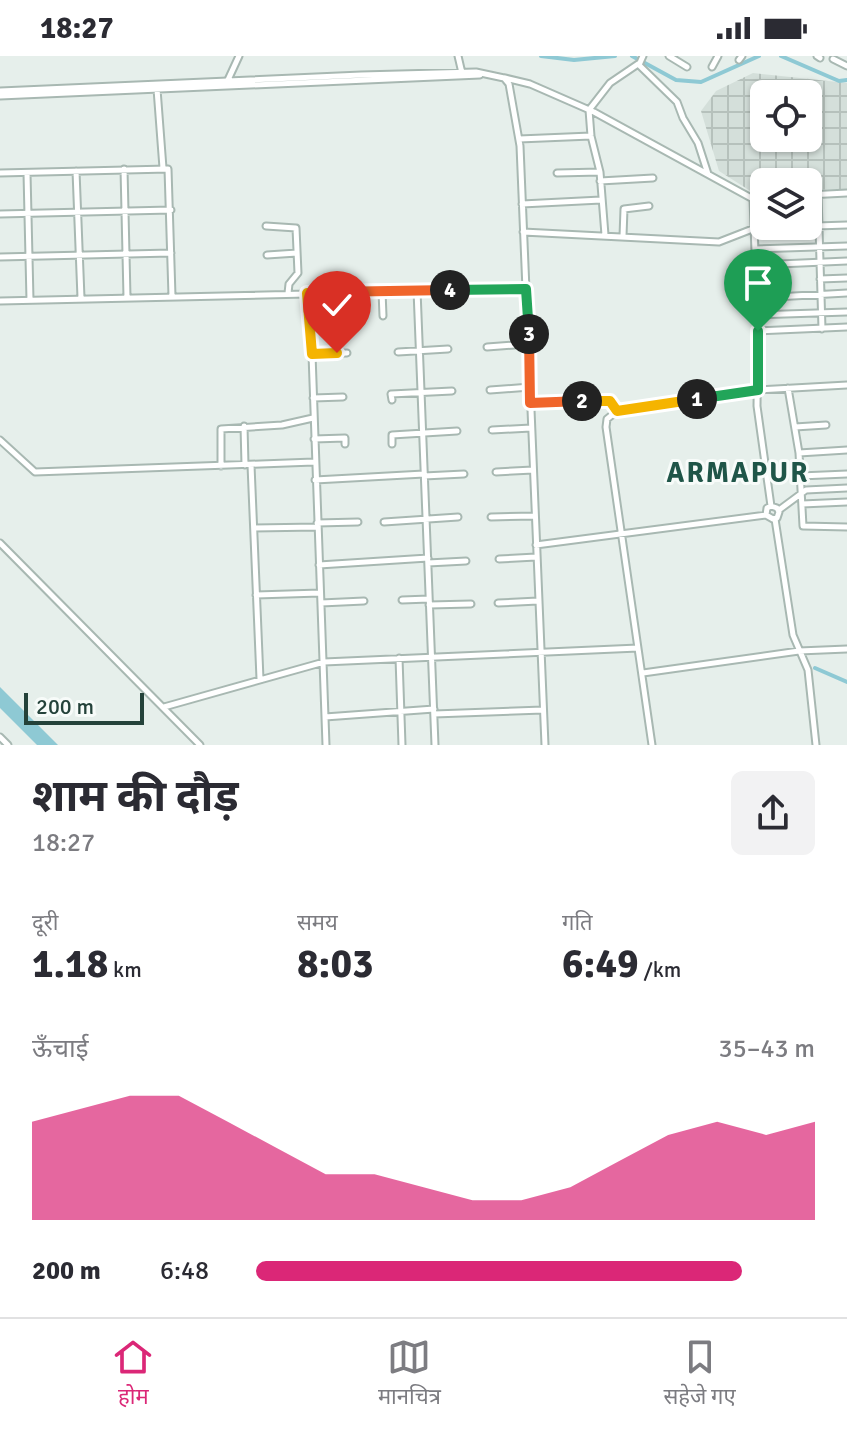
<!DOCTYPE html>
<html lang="hi">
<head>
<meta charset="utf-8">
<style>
  :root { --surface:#fff; --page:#f2f2f3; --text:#2b2b33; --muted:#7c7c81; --line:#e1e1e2; --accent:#db2777 }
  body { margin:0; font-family:Signika,"Noto Sans Devanagari",sans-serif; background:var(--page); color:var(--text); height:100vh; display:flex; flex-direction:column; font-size:30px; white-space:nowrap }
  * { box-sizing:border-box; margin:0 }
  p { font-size:26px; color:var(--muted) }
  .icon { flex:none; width:44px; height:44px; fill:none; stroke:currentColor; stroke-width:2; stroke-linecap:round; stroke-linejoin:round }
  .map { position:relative; height:689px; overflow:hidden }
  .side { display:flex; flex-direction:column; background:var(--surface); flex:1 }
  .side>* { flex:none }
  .buttons { position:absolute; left:750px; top:24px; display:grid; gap:16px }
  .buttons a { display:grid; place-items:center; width:72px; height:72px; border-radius:12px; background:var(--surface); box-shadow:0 2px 6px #0004; font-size:40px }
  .scale { position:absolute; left:24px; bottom:20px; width:120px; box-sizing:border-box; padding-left:8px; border:4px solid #24423a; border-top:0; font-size:22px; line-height:28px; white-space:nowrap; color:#24423a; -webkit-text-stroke:6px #f7fbf9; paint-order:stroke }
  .pin { position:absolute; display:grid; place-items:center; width:68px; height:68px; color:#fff; margin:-82px -34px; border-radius:50% 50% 50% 0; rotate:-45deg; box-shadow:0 0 8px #0007 }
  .pin .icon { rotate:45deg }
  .km { position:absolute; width:40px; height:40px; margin:-20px; border-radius:50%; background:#222; color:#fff; font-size:22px; line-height:40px; text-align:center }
  .round { display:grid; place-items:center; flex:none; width:84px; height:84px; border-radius:12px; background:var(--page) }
  .headline { display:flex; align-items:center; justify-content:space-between; height:136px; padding:0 32px }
  h1 { font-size:44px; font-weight:700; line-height:60px }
  .stats { display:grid; grid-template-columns:repeat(3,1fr); gap:12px; height:136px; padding:8px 32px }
  .stats div { display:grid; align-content:center }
  .stats b { font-size:40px; font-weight:700 }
  .stats small { font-size:22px; font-weight:400 }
  .stats p { font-size:22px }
  .chart { height:224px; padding:16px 32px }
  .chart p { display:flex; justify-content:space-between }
  .chart svg { width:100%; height:144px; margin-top:8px; fill:var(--accent); opacity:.7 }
  ul { padding:0 32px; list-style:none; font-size:26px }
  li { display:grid; grid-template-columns:128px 96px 1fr; align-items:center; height:60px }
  li i { height:20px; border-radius:10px; background:var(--accent) }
  .status { display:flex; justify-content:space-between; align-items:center; height:56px; padding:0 40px; background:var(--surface); direction:ltr }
  .status svg { height:22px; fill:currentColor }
  .dock { display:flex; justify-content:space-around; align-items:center; height:112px; border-top:2px solid var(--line); background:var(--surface); font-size:22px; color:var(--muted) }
  .dock a { display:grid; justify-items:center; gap:4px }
  .dock .active { color:var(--accent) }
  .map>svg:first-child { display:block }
</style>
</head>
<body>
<div class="status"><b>18:27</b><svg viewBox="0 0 49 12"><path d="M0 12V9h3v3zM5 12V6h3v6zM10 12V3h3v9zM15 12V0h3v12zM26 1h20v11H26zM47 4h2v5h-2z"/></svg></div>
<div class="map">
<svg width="847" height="689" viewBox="0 0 847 689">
  <defs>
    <pattern id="industrial-grid" width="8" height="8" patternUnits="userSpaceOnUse" patternTransform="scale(2)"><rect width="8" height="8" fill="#d4dfda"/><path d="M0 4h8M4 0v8" fill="none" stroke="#b6c1bc"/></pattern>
  </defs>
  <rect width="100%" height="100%" fill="#e6efeb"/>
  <path fill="url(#industrial-grid)" fill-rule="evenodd" d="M753,17L847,27V133L808,134V126H764V135L752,136L719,115L701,55L716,35ZM764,38H808V82H764Z"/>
  <path fill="#8ec9d4" d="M0,631L58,689H37L0,652Z"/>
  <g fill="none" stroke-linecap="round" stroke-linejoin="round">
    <path stroke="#8ec9d4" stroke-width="4" d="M541,0L574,4L615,0
      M632,0L676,24L701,26L759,0
      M781,0L839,25L847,24
      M815,612L847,626"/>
    <g stroke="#a8b8b2" stroke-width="9">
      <path id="minor" d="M458,0L462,17
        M643,0L639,9L677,46L683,62L698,87L708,118
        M669,0L687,11
        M817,0L820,2
        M833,3L847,10
        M739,4L742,0
        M712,11L718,0
        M505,22L530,28L594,56L753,143L764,142
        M227,26L239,0
        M157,33L163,112
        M0,35L361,19L476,16L504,22L509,28L520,90L545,689
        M0,40L480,19
        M519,83L591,80
        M124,113L127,241
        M76,115L81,242
        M0,117L168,113L172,240
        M27,117L30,244
        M557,117L600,116
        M600,125L653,122
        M818,138L822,273
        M808,139L847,137
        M753,143L758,275L757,350L771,450L767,452L766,459L773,463L777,462L779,456L777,452L771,450
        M522,148L601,144
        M0,158L171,154
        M755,159L764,158
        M266,170L296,172L298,217L289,228L288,237
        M523,176L719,186L755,172L847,169
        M605,179L600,116L591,80L589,54L610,27L638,8
        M623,180L624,153L649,150
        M756,193L847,190
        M267,199L297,197
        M0,201L171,197
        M756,209L847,205
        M820,223L847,222
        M757,226H786
        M417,234L435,689
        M382,235L383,260
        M334,236L335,261
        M307,237L312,298L326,689
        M757,242L847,237
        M0,245L526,233
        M758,259L847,256
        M758,275L847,271
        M487,291L529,288
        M398,296L448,293
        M312,298L347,297
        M788,332L799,397L803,470L847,471
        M490,334L530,331
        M313,342L343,341
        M392,344L391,338L452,335
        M530,347L607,344L617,355
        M244,370L245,409
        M795,371L826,369
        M492,374L531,372
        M314,383L345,382V388
        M0,384L35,416L314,406
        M392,388V379L457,375
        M799,397L847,394
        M251,409L260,623
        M221,410V373L282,369L313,362
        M496,416L533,414
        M424,420L464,418
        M800,420L847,418
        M315,424L424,418
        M802,448L847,446
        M779,454L806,434L847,432
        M491,461L535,460
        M775,463L793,579L808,614L816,689
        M384,466L458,461
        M317,467L358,466
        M254,472L317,471
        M0,487L200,689
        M536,489L766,459
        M499,503L536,501
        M428,507L466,505
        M319,509L428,502
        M256,539L320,537
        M402,544L429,543
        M321,547L364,545
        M498,547L538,545
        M429,549L471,548
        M399,602L402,689
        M643,617L799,595L847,593
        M164,651L324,606L638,592
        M434,658L543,654
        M325,661L434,653
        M0,681L8,689
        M652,689L606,371L607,363L617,355L758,334L847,329"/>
    </g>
    <use href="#minor" stroke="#fff" stroke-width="5"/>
  </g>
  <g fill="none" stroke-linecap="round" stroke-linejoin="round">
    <g stroke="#fff" stroke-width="16">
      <path id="split-1" d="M697,343L758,334V275"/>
    </g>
    <g stroke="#fff" stroke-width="16">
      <path id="split-2" d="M582,345H610L617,355L697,343"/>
    </g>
    <g stroke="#fff" stroke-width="16">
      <path id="split-3" d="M529,278L530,347L582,345"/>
    </g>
    <g stroke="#fff" stroke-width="16">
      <path id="split-4" d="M450,234L526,233L529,278"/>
    </g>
    <g stroke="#fff" stroke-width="16">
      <path id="split-5" d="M329,236L450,234"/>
    </g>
    <g stroke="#fff" stroke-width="16">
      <path id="split-6" d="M329,236L307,237L312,298L337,297"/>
    </g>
    <use href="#split-1" stroke="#22a559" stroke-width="10"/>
    <use href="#split-2" stroke="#f5b400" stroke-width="10"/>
    <use href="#split-3" stroke="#f0652b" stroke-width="10"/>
    <use href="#split-4" stroke="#22a559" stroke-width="10"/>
    <use href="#split-5" stroke="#f0652b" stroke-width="10"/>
    <use href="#split-6" stroke="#f5b400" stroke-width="10"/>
  </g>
  <g text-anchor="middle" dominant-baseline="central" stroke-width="6" stroke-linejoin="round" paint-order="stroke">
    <g font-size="28" font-weight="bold" letter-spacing="2" fill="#1f5548" stroke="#f7fbf9">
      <text x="738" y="417">ARMAPUR</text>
    </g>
  </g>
</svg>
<div class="buttons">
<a><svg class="icon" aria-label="locate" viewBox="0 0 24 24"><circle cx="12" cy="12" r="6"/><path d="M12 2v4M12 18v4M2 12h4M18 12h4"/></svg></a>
<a><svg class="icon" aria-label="layers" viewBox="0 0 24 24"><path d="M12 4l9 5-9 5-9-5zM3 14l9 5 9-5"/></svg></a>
</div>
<div class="scale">200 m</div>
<div class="pin" style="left:758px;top:275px;background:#1e9e55"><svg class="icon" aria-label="arrive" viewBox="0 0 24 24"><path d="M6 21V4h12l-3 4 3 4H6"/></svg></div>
<div class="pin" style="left:337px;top:297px;background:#d93025"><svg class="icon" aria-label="check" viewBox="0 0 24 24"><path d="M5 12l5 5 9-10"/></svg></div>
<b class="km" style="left:697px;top:343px">1</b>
<b class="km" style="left:582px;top:345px">2</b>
<b class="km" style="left:529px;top:278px">3</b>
<b class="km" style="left:450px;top:234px">4</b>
</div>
<section class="side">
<div class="headline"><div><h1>शाम की दौड़</h1><p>18:27</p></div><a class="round"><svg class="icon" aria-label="share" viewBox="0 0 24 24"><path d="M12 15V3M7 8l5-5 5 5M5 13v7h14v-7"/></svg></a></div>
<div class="stats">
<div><p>दूरी</p><b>1.18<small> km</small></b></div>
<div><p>समय</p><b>8:03</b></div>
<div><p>गति</p><b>6:49<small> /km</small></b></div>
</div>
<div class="chart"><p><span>ऊँचाई</span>35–43 m</p>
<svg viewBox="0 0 160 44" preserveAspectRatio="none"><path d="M0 44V14L10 10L20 6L30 6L40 14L50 22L60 30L70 30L80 34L90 38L100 38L110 34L120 26L130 18L140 14L150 18L160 14V44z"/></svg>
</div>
<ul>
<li><b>200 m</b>6:48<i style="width:87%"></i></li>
</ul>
</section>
<nav class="dock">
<a class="active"><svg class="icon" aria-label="home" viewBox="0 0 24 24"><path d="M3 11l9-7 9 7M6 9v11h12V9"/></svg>होम</a>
<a><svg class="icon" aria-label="map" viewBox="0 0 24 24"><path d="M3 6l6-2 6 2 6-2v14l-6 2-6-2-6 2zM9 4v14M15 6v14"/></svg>मानचित्र</a>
<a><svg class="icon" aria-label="saved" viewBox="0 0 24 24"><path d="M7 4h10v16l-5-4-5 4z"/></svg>सहेजे गए</a>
</nav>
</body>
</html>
